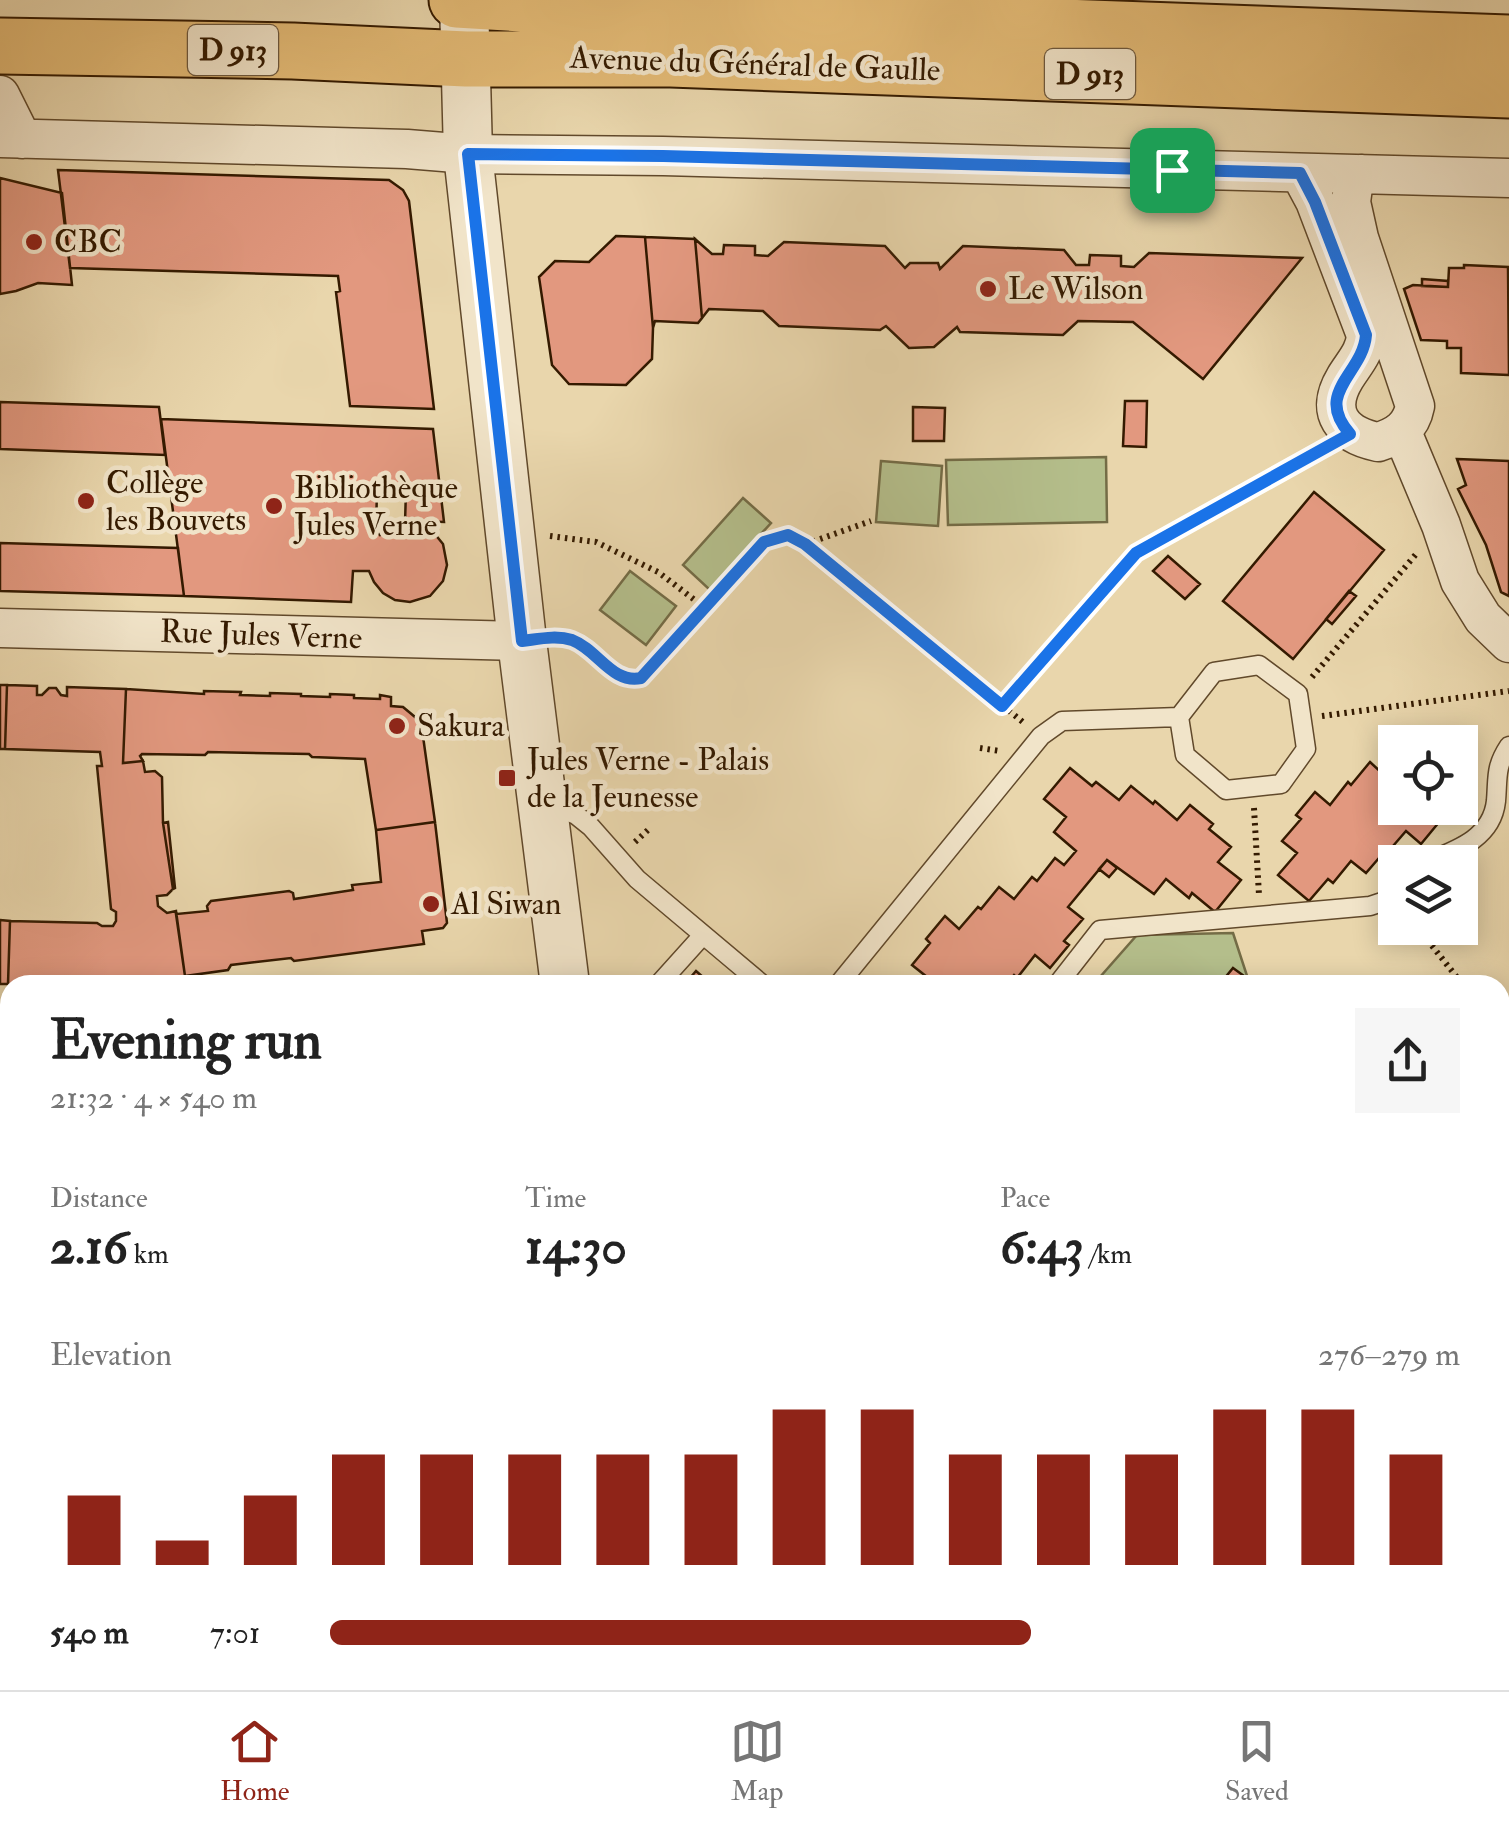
<!DOCTYPE html>
<html lang="en">
<head>
<meta charset="utf-8">
<style>
  :root { --surface:#fff; --page:#f6f6f6; --text:#222; --muted:#767676; --line:#e0e0e0; --accent:#8f2418 }
  body { margin:0; font-family:"IM FELL Double Pica",serif; background:var(--page); color:var(--text); height:100vh; display:flex; flex-direction:column; font-size:38px; white-space:nowrap }
  * { box-sizing:border-box; margin:0 }
  p { font-size:32px; color:var(--muted) }
  .icon { flex:none; width:55px; height:55px; fill:none; stroke:currentColor; stroke-width:2; stroke-linecap:round; stroke-linejoin:round }
  .map { position:relative; flex:1; overflow:hidden }
  .side { position:absolute; left:0px; top:975px; width:1510px; height:715px; display:flex; flex-direction:column; background:var(--surface); border-radius:30px 30px 0 0; box-shadow:0 5px 25px #0003 }
  .side>* { flex:none }
  .fabs { position:absolute; left:1378px; top:725px; display:grid; gap:20px }
  .fabs a { display:grid; place-items:center; width:100px; height:100px; border-radius:0px; background:var(--surface); box-shadow:0 5px 25px #0003; font-size:50px }
  .pin { position:absolute; display:grid; place-items:center; width:85px; height:85px; color:#fff; margin:-42px; border-radius:20px; box-shadow:0 5px 15px #0006 }
  .round { display:grid; place-items:center; flex:none; width:105px; height:105px; border-radius:0px; background:var(--page) }
  .overview { display:flex; align-items:center; justify-content:space-between; height:170px; padding:0 50px }
  h1 { font-size:55px; font-weight:800; line-height:75px }
  .figures { display:grid; grid-template-columns:repeat(3,1fr); gap:15px; height:170px; padding:10px 50px }
  .figures div { display:grid; align-content:center }
  .figures b { font-size:50px; font-weight:800 }
  .figures small { font-size:28px; font-weight:400 }
  .figures p { font-size:28px }
  .chart { height:280px; padding:20px 50px }
  .chart p { display:flex; justify-content:space-between }
  .chart svg { width:100%; height:180px; margin-top:10px; stroke:var(--accent); stroke-width:6 }
  ul { padding:0 50px; list-style:none; font-size:32px }
  li { display:grid; grid-template-columns:160px 120px 1fr; align-items:center; height:75px }
  li i { height:25px; border-radius:12px; background:var(--accent) }
  .dock { display:flex; justify-content:space-around; align-items:center; height:140px; border-top:2px solid var(--line); background:var(--surface); font-size:28px; color:var(--muted) }
  .dock a { display:grid; justify-items:center; gap:5px }
  .dock .on { color:var(--accent) }
  .map>svg:first-child { display:block }
</style>
</head>
<body>
<div class="map">
<svg width="1509" height="1690" viewBox="0 0 1509 1690">
  <rect width="100%" height="100%" fill="#e9d6ac"/>
  <filter id="stains"><feTurbulence type="fractalNoise" baseFrequency=".002" numOctaves="4"/><feColorMatrix values="0 0 0 0 .2 0 0 0 0 .09 0 0 0 0 .02 0 0 0 .5 -.17"/></filter>
  <radialGradient id="worn" r=".72"><stop offset=".6" stop-color="#630" stop-opacity="0"/><stop offset="1" stop-color="#630" stop-opacity=".3"/></radialGradient>
  <path fill="#b4be8b" stroke="#746c46" stroke-width="2.5" d="M1106,457L1107,522L948,525L946,460Z
    M881,461L942,466L938,526L876,522Z
    M743,498L771,523L710,590L683,565Z
    M630,571L676,606L646,645L600,610Z
    M1233,933L1250,985H1093L1137,935Z
    M210,1680H491L496,1690H221Z
    M555,1680H717L712,1690H561Z"/>
  <path fill="#e2987f" stroke="#341a00" stroke-width="2.5" fill-rule="evenodd" d="M58,170L389,180L403,190L409,201L434,409L350,406L336,292L340,291L338,276L70,268Z
    M0,178L62,193L72,285L38,283L16,291L0,294Z
    M616,236L645,237L653,328L652,359L626,385L569,384L552,365L539,277L555,261L589,262Z
    M645,237L695,239L702,318L698,323L655,321L653,328Z
    M695,239L712,254H723L724,245L755,246V255L768,256L784,242L885,246L905,268L910,263H938L940,269L963,246L1064,250L1076,265H1089L1090,255L1121,256V266L1134,267L1149,253L1302,258L1203,379L1133,322L1078,321L1063,335L960,332L957,327L934,347L909,348L886,326L880,330L779,326L763,311L709,309L702,318Z
    M1464,265L1508,267L1509,375L1461,373V348H1447V341L1421,340L1404,289L1413,285L1448,287L1449,268H1464Z
    M1422,279L1448,281V287L1422,286Z
    M1125,401H1147L1146,447L1123,446Z
    M0,402L159,407L165,455L0,449Z
    M913,407L945,408L944,441H913Z
    M161,419L433,429L444,522L416,521V524L434,533L443,544L447,565L443,581L430,596L410,602L395,600L383,593L374,582L369,571H353L351,602L184,596ZM377,489L406,490L405,523L390,527L380,535L376,531Z
    M1457,459L1509,461V596L1501,592L1486,545L1458,489L1466,485Z
    M1314,492L1384,550L1293,659L1223,601Z
    M0,543L178,548L184,596L0,591Z
    M1168,556L1200,584L1185,599L1153,571Z
    M1349,591L1356,596L1332,624L1326,619Z
    M0,685H7L5,749H0Z
    M7,685L37,686V695H42L49,688H56L61,695L67,696V687L126,689L123,763L143,761L145,772L155,771L162,777L163,823L173,889L167,895L157,896L158,906L167,913L176,911L185,976L119,985H96L97,977H91L86,985H78L73,977H68L67,985L8,984L10,921L97,923L102,926H113L116,921V912L111,909L97,766H102L100,752L5,749Z
    M126,689L204,694V691L241,692L240,695L270,696V693L301,694V696L330,697V694L354,695V698L380,699V695L391,697V706L403,707L421,722L435,822L376,830L365,759L312,757L309,754L208,752L205,755L142,754L140,756L143,761L123,763Z
    M1370,762L1384,775L1395,762V808H1442L1435,817L1440,821L1421,844L1406,831L1387,853L1385,851L1366,873L1351,861L1333,883L1328,879L1309,901L1278,875L1297,853L1282,841L1301,819L1296,815L1315,792L1330,805L1348,782L1351,785Z
    M1070,768L1092,786L1096,782L1119,800L1131,786L1153,804L1155,801L1177,820L1190,805L1213,824L1209,829L1231,847L1218,862L1241,880L1215,912L1192,893L1189,898L1166,879L1154,894L1107,860L1068,907L1083,919L1064,941L1069,945L1050,968L1035,955L1017,978L1014,975L1006,985H920L927,977L912,965L930,943L926,939L945,916L959,929L978,907L981,909L999,887L1014,899L1032,877L1037,881L1055,858L1064,865L1076,851L1054,832L1066,817L1044,799Z
    M168,822L175,888L173,889L163,823Z
    M435,822L447,923L443,928L422,931L424,944L294,961L291,958L231,965L228,970L185,976L176,914L208,911L207,906L211,901L289,891L293,893L294,899L353,890L352,885L381,882L376,830Z
    M1107,860L1117,868L1109,877L1099,869Z
    M0,920L10,921L8,984H0Z
    M1233,968L1244,976L1237,985H1219Z
    M696,971L712,985H684Z
    M1080,1680H1204V1681L1201,1690H1083L1086,1687Z"/>
  <g fill="none" stroke-linecap="round" stroke-linejoin="round">
    <g stroke="#61492b" stroke-width="21">
      <path id="service" d="M1259,665L1298,694L1306,749L1281,784L1226,790L1185,755L1179,717L1214,672Z
        M546,811L561,809L576,815L591,827L637,879L763,985
        M1427,862C1457,850 1492,838 1496,801C1498,777 1495,767 1509,746
        M658,985L703,935
        M838,985L1041,736L1062,721L1179,717
        M1057,985L1100,930L1370,906L1385,901L1395,893"/>
    </g>
    <g stroke="#61492b" stroke-width="31">
      <path id="pedestrian" d="M0,1651H10"/>
    </g>
    <g stroke="#61492b" stroke-width="41">
      <path id="minor" d="M0,95L22,139
        M0,138L407,149L468,154L663,156L1509,178
        M1300,173L1315,201L1366,335C1365,353 1354,363 1345,378C1324,413 1343,435 1378,442C1398,436 1411,427 1415,406L1359,238L1351,202L1353,187L1362,174
        M1402,432L1441,525L1460,581L1483,618L1509,643
        M0,628L522,641
        M0,1041L10,1042"/>
    </g>
    <g stroke="#61492b" stroke-width="51">
      <path id="tertiary" d="M464,1L468,154L522,641L565,985
        M1509,1258C1502,1278 1504,1299 1509,1319
        M539,1680L543,1690
        M737,1690L741,1680"/>
    </g>
    <g stroke="#341a00" stroke-width="59">
      <path id="primary" d="M457,0L672,13L1509,43
        M0,46L293,51L466,59H671L1509,90"/>
    </g>
    <path stroke="#341a00" stroke-width="6" stroke-dasharray="2.5 5" stroke-linecap="butt" d="M550,536L596,542L658,572L704,607
      M806,544L871,521
      M558,638C570,640 580,644 590,651C609,663 617,683 641,677L751,554L764,542L788,535L805,545L1024,723
      M1312,677L1417,553
      M1002,706L1136,553L1324,448
      M1322,716L1509,691
      M980,748L1000,751
      M1254,808L1259,895
      M635,842L649,829
      M1418,928L1463,985
      M1500,1024L1509,1032
      M0,1213L8,1075
      M0,1303L10,1304
      M1500,1392L1509,1395
      M1500,1498L1509,1501
      M1500,1633L1509,1629
      M1502,1679L1509,1663
      M186,1680L198,1690
      M822,1680L843,1690
      M844,1680L848,1690
      M978,1680L979,1690
      M1224,1680L1237,1690
      M918,1690L919,1680
      M1214,1690L1220,1680"/>
    <use href="#service" stroke="#f1e4c9" stroke-width="18"/>
    <use href="#pedestrian" stroke="#f1e4c9" stroke-width="28"/>
    <use href="#minor" stroke="#f1e4c9" stroke-width="38"/>
    <use href="#tertiary" stroke="#f1e4c9" stroke-width="48"/>
    <use href="#primary" stroke="#e4bb76" stroke-width="55"/>
  </g>
  <g fill="none" stroke-linecap="round" stroke-linejoin="round">
    <g stroke="#fff" stroke-width="20">
      <path id="route" d="M468,154L663,156L1300,173L1315,202L1366,335C1363,374 1313,392 1350,434L1136,553L1002,706L805,544L788,535L764,542L641,678C612,684 598,650 572,640C556,635 539,639 522,641Z"/>
    </g>
    <use href="#route" stroke="#1a73e8" stroke-width="12"/>
  </g>
  <g fill="#8f2418" stroke="#f1e4c9" stroke-width="4">
    <circle cx="34" cy="242" r="10"/>
    <circle cx="988" cy="289" r="10"/>
    <circle cx="86" cy="501" r="10"/>
    <circle cx="274" cy="506" r="10"/>
    <circle cx="397" cy="726" r="10"/>
    <rect x="497" y="768" width="20" height="20" rx="5"/>
    <circle cx="431" cy="904" r="10"/>
  </g>
  <g text-anchor="middle" dominant-baseline="central" stroke-width="9" stroke-linejoin="round" paint-order="stroke">
    <g fill="#f1e4c9" stroke="#6d573c" stroke-width="2.5">
      <rect x="188" y="25" width="90" height="50" rx="8"/>
      <rect x="1045" y="49" width="90" height="50" rx="8"/>
    </g>
    <g font-size="30" font-weight="bold" fill="#341a00">
      <text x="233" y="50">D 913</text>
      <text x="1090" y="74">D 913</text>
    </g>
    <g font-size="32" fill="#341a00" stroke="#f1e4c9">
      <text transform="translate(755 64) rotate(2)">Avenue du Général de Gaulle</text>
      <text transform="translate(261 635) rotate(2)">Rue Jules Verne</text>
    </g>
    <g font-size="32" fill="#341a00" stroke="#f1e4c9" text-anchor="start">
      <text x="54" y="242">CBC</text>
      <text x="1008" y="289">Le Wilson</text>
      <text x="106" y="483">Collège<tspan x="106" dy="37">les Bouvets</tspan></text>
      <text x="294" y="488">Bibliothèque<tspan x="294" dy="37">Jules Verne</tspan></text>
      <text x="417" y="726">Sakura</text>
      <text x="527" y="760">Jules Verne - Palais<tspan x="527" dy="37">de la Jeunesse</tspan></text>
      <text x="451" y="904">Al Siwan</text>
    </g>
  </g>
  <rect width="100%" height="100%" filter="url(#stains)"/>
  <rect width="100%" height="100%" fill="url(#worn)"/>
</svg>
<div class="fabs">
<a><svg class="icon" aria-label="locate" viewBox="0 0 24 24"><circle cx="12" cy="12" r="6"/><path d="M12 2v4M12 18v4M2 12h4M18 12h4"/></svg></a>
<a><svg class="icon" aria-label="layers" viewBox="0 0 24 24"><path d="M12 4l9 5-9 5-9-5zM3 14l9 5 9-5"/></svg></a>
</div>
<div class="pin" style="left:1172px;top:170px;background:#1e9e55"><svg class="icon" aria-label="arrive" viewBox="0 0 24 24"><path d="M6 21V4h12l-3 4 3 4H6"/></svg></div>
<section class="side">
<div class="overview"><div><h1>Evening run</h1><p>21:32 · 4 × 540 m</p></div><a class="round"><svg class="icon" aria-label="share" viewBox="0 0 24 24"><path d="M12 15V3M7 8l5-5 5 5M5 13v7h14v-7"/></svg></a></div>
<div class="figures">
<div><p>Distance</p><b>2.16<small> km</small></b></div>
<div><p>Time</p><b>14:30</b></div>
<div><p>Pace</p><b>6:43<small> /km</small></b></div>
</div>
<div class="chart"><p><span>Elevation</span>276–279 m</p>
<svg viewBox="0 0 160 44" preserveAspectRatio="none"><path d="M5 44V27M15 44V38M25 44V27M35 44V17M45 44V17M55 44V17M65 44V17M75 44V17M85 44V6M95 44V6M105 44V17M115 44V17M125 44V17M135 44V6M145 44V6M155 44V17"/></svg>
</div>
<ul>
<li><b>540 m</b>7:01<i style="width:62%"></i></li>
</ul>
</section>
</div>
<nav class="dock">
<a class="on"><svg class="icon" aria-label="home" viewBox="0 0 24 24"><path d="M3 11l9-7 9 7M6 9v11h12V9"/></svg>Home</a>
<a><svg class="icon" aria-label="map" viewBox="0 0 24 24"><path d="M3 6l6-2 6 2 6-2v14l-6 2-6-2-6 2zM9 4v14M15 6v14"/></svg>Map</a>
<a><svg class="icon" aria-label="saved" viewBox="0 0 24 24"><path d="M7 4h10v16l-5-4-5 4z"/></svg>Saved</a>
</nav>
</body>
</html>
